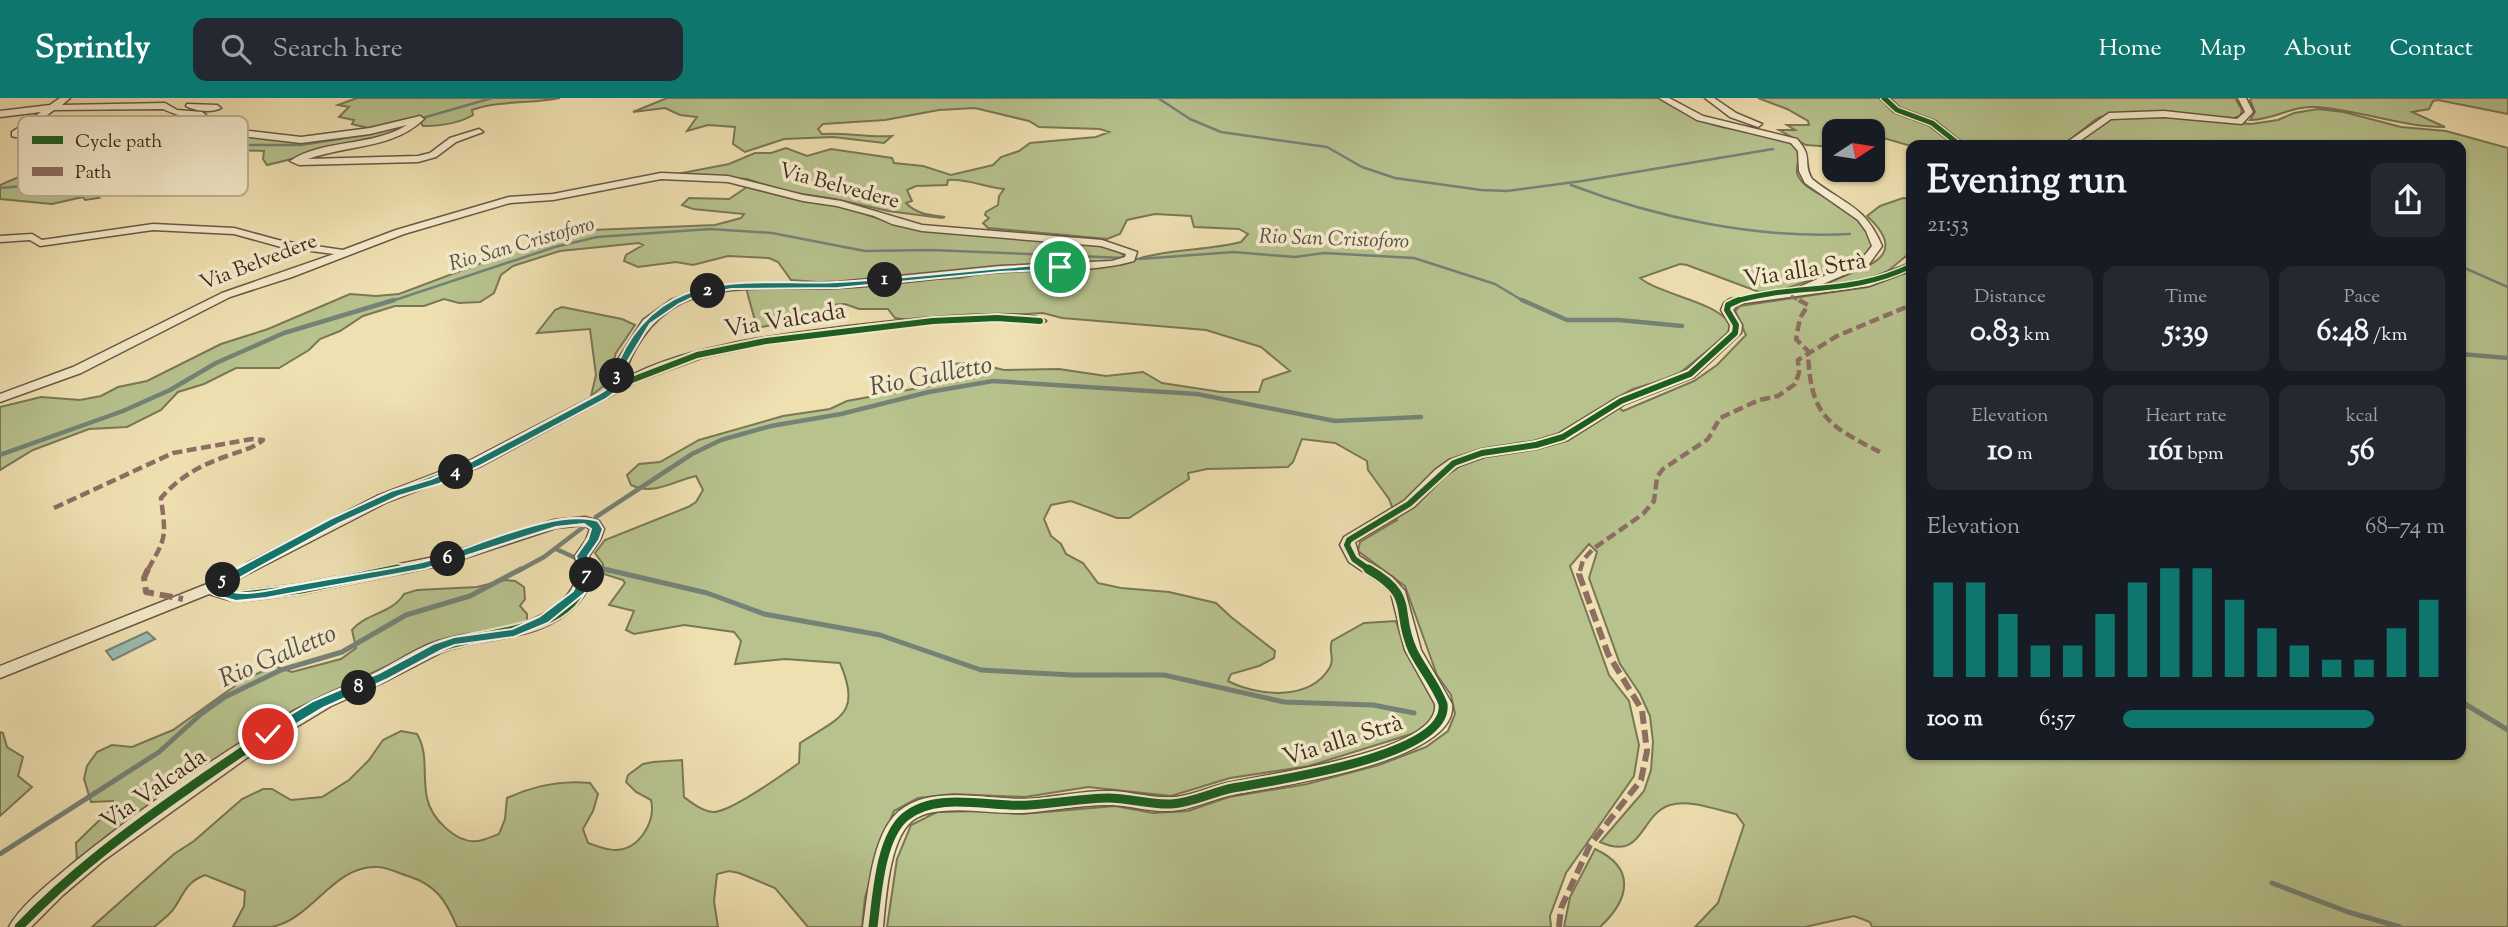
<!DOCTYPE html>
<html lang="en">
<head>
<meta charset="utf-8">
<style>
  :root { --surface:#171b24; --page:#242831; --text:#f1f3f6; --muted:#9ea1a6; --accent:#0f766e }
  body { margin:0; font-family:"Sorts Mill Goudy",serif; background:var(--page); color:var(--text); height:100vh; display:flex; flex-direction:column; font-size:26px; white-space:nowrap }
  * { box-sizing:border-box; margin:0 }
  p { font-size:23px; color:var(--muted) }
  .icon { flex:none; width:38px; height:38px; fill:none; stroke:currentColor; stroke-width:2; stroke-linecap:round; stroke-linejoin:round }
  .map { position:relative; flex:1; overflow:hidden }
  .drawer { position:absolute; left:1906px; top:42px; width:560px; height:620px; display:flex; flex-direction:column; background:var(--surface); border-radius:14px; box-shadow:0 2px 5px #0004 }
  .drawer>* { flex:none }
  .needle { width:46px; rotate:78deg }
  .controls { position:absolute; left:1822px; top:21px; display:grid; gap:14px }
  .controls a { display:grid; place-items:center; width:63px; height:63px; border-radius:14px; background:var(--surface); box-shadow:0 2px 5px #0004; font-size:35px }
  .pin { position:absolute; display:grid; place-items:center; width:60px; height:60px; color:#fff; margin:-30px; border:4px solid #fff; border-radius:50%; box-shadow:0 2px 7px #0007 }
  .km { position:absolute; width:35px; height:35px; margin:-18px; border-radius:50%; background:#222; color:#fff; font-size:19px; line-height:35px; text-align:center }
  .round { display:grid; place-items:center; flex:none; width:74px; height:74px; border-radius:14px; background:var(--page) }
  .overview { display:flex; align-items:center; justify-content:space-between; height:119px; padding:0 21px }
  h1 { font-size:38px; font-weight:800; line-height:52px }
  .stats { display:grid; grid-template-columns:repeat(3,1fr); gap:10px; height:119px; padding:7px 21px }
  .stats div { display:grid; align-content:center; border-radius:14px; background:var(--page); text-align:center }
  .stats b { font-size:30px; font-weight:800 }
  .stats small { font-size:19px; font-weight:400 }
  .stats p { font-size:19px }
  .chart { height:196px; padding:14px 21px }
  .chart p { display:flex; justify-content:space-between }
  .chart svg { width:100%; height:126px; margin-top:7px; stroke:var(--accent); stroke-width:6 }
  ul { padding:0 21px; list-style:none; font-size:23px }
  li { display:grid; grid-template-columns:112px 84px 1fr; align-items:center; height:52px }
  li i { height:18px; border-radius:9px; background:var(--accent) }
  header { display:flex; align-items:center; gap:42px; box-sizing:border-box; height:98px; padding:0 35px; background:var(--accent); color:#fff }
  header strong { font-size:33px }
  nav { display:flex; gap:38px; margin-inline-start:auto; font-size:24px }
  .search { width:490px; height:63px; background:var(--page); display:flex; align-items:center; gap:18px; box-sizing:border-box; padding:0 24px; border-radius:14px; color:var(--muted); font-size:26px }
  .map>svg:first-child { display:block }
</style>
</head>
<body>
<header>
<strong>Sprintly</strong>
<div class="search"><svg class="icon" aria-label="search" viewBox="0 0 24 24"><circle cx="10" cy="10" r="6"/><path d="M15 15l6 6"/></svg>Search here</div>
<nav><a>Home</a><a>Map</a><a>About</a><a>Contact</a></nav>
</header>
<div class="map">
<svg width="2508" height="829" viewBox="0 0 2508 829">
  <rect width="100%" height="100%" fill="#efe0b1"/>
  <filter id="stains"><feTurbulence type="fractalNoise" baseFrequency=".00286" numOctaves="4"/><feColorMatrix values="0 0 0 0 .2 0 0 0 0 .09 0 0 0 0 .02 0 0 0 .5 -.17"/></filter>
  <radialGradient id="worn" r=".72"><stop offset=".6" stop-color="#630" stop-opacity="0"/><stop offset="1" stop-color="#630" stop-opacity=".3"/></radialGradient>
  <path fill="#b7c28d" stroke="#7a7757" stroke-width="2" d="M357,0H560C531,6 499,2 472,12L473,17C458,26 440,28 423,28L421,25L423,21L416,19L368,30L352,26L354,22L339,19L349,9L338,7Z
    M667,0H1659C1677,10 1697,22 1718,28C1740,34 1786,34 1800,53C1799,60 1796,68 1797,75C1805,102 1867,103 1872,148L1862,161L1839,172L1785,191L1759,194L1687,167L1680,166L1640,180C1663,198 1716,203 1731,227L1727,237L1676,278L1633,291L1611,303L1623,313L1694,283L1717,267L1746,237L1735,213L1740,208L1868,189L1911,173V656H2460V47H2074L2108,21L2114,20L2158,17L2251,26L2278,22L2294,15L2318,11L2344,14L2401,29L2446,33L2508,50V829H1872L1870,824L1854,818L1805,829H1695L1718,805L1744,727L1736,716C1717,712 1690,701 1670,707C1639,717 1644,764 1600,744L1644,693L1651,672L1653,644L1650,618L1640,596L1620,566L1589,480L1597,454L1589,446L1570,468L1609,577L1629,603L1639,647L1634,678L1566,775L1550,818L1551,829H887L897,761L911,727L937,714L982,713L1022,716L1115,708L1153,715L1188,713L1229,699L1307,686L1379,667L1426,649L1448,633L1455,616L1451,597L1437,577L1405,488L1358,453L1360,444L1397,422L1389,401L1368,372L1367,363L1335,345L1302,341L1293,364L1288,369L1207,371L1188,375L1189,381L1129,420H1117L1071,403L1051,407L1044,421L1051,438L1061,446L1066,456L1083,465L1098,485L1121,490L1169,494L1216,505L1231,519L1275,553L1274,560L1259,568L1231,576L1228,583C1257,598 1310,604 1330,569C1335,561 1328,552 1332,543L1364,525L1396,523L1405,553L1436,598L1435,620L1421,633L1309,668L1230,680L1171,698L1088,689L1025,699L953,696L918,700L894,713L880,747L865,800L862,829H808L775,790L739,775L729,773L717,776L714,803L718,829H457C446,802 436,787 408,778C398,775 387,769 377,769C333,767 312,822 271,829C260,829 245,829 233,829L244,808L245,793L205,777C187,784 185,793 175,809C170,817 161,823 154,829H92L174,756L194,743L242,701L263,691H272L291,702L322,699L349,682L369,662L383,642L401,633L417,636C429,656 422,678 427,700C431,720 456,746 478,743C485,742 493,738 499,736L505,721L507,700C533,688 562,682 590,685L598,696L593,713L583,731L588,745C597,748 606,752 615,752C639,752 656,724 651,702L636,694L626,684L628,677L643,666L653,664L682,662L684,699C692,705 702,713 713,714C729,715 785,675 799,665L800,645C840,619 862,616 840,565L785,561L735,566L741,543L734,534L684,527L634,536L626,532L634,513L609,507L625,485L623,482L604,476L603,466L595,455L605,442L688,409L696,404L703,392L696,378C673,383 654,398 631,387L627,377L639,366L660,364L699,342L783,318L830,311L847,303L929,288L936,284L948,266L975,265L1004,272L1059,271L1106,278L1143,274L1162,285L1221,294H1259L1263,282L1290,273L1261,249L1206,232L1062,220L1043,215L909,222L895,220L888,211H859L845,206L829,207L811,219L757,230L746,190L960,180L993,173L1121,167C1158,150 1202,154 1241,144L1248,136L1239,131L1194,129L1191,118L1155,116L1127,122L1120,136L1107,141L988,130L983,125L989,120L985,117L986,114L998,107L999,98L1004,91C985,89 965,80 948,82L947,87L916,88L907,92L912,103L906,105C916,116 930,117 945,119L942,120L888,113L835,101L789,94L747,81L677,76L729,66L755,55H771L786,50L807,58L831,51L892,60L894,65L923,68L951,77L993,67L1001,59L1019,53L1030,45L1096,39L1109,34L1100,31L1039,29L1029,23L975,10L939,12L885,22L823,26L818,31L822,36C846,34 868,40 892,38L884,45L833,39L784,41L745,54L733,46L735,29L708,27L687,33L697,19L680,17L665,10L633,14Z
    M1758,0H1881L1895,12L1930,25L1957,47L1911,48L1873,37L1872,33H1834V49L1806,47L1779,32H1795L1787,27H1809L1808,23L1787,11Z
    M1888,0H2235L2242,12L2240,18L2234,20L2126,15L2107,17L2098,20L2063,47H1964L1935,24L1901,11Z
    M2252,0H2508V16L2438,2L2433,3L2429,11L2412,14L2445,29C2398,29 2359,11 2314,9C2291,8 2273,22 2250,22L2255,14L2250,2Z
    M417,23L394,36L267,67L263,61L264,53L212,51L136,67L127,71L128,73L114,76L109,81L111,85L91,95L99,100L85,102L83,99L52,106L0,101V87L44,68L51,67L47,73L50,75L78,74L162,47L172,40L231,35L301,44Z
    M750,87L836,106L888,124L1094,145L1120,154L1125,159L1120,162L1092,166L984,170L831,185L791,182L778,164L769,160L728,158L693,167L676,164L638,169L624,163L626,157L643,147L639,145L560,153L513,168L501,177L494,195L480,204L459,205L444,201L424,208H395L363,218L340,233L320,241L309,252L279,270H236L204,286L178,294L161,312L127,329L89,331L33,352L0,372V309L41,299L80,302L101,298L118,289L147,283L221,246L268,231L350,196L376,198L399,196L516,152L592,132L715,127L741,120L744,116L693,111L682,107L689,100L729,101Z
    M1903,100L1911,101V154L1888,173L1871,180L1821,189C1851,170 1918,165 1867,118L1880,108Z
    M562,209L622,221L635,227L616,255L606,286L591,298L596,277L590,231L537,235L555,212Z
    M505,482L515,483L524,489L525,501L520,508L527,516V523C499,535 469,533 440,543L294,612L238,647L77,765L76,745L112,710L113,703L91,704L84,681L87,668L97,654L112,647L132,649L173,632L243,582L274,568L292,574L341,561L356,550L352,532C367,514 392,516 404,496L417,492L477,489Z
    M0,634L3,635L7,649L23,659L18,678L32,689L0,718Z
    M1595,751C1636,770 1630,801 1600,829H1564L1570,799Z"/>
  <path fill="#9abcb0" stroke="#758277" stroke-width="2" d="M147,534L155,541L113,562L106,553Z"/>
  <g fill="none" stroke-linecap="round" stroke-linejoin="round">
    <path stroke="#758277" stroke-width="2.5" d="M1158,0L1190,21L1221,34L1327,49L1362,69L1395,80L1481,92L1507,93L1582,83L1773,51
      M419,21L492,0
      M1571,87C1657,120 1757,141 1850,136
      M0,90L60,85L158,56L202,47H301L364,37
      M1140,161L1233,154L1295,159L1324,155L1414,160L1495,186L1525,204
      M2460,168L2508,189
      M389,204L555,149L597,139L710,131L772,135L865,153L931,152L1125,160"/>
    <path stroke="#758277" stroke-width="4.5" d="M1522,202L1567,222H1619L1682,228
      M2460,256L2508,260
      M0,357L123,313L170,292L216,265L284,235L394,202
      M596,419L692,356L721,342L771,328L841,316L929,294L993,283L1197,296L1335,323L1421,319
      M556,451L578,461
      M591,466L609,473
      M518,473L544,459L586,427"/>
    <path stroke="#758277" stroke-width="5" d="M604,471L707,495L764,516L880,537L981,572L1072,577H1164L1284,604L1373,607L1414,615
      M2460,603L2508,632
      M0,756L159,654L201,616L225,599L281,572L342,554L406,517L470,498L521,471
      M2272,785L2348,814L2400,829"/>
    <g stroke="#6a5945" stroke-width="3">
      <path id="street" d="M60,0H70L62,7L165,5L177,12L202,14L206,17C194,22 175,17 163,11L54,12L24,34L149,36L233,31L301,39L370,30L420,18L424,21C393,51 347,47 308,61L418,58L430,55L450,40L479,31L483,34L456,44L436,59L418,64L299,67L290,63C322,41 372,49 407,27L370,36L301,45L233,37L149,42L15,39L12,38V34L41,14L0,19V13L50,7Z
        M1659,0H1669L1703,18L1797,41C1814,60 1802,64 1812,81C1843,106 1865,107 1882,148L1869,166L1816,189L1867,182L1911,165V172L1869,188L1738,206L1733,212L1742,227L1741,235L1694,279L1625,306L1568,342L1536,351L1484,359L1459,368L1445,378L1414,409L1355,444L1359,458L1392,479L1405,493L1421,552L1452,606C1459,664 1272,689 1232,697C1211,701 1192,712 1170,713C1151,714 1132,708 1112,707C1082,706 1052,713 1022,715C995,716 969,710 942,713C931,714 921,716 912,723C889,742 886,800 883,829H863C868,796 872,737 898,714C932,685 988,703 1028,701C1056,699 1084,692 1112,693C1133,694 1154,701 1175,699C1195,697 1213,687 1232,684C1266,676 1441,654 1435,606L1405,552L1391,495L1382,486L1349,464L1340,447L1344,439L1404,403L1435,372L1449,362L1482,351L1535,343L1558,336L1617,300L1686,273L1729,234L1730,227L1721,212L1724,205L1730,201L1797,190L1861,162L1872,148L1866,133L1858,122L1805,85L1799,73L1798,53L1791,45L1697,22Z
        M1705,0H1714L1736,15L1762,26L1758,29L1730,19Z
        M1880,0H1889L1900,10L1935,23L1965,47H1955L1929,27L1894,14Z
        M2238,0H2246L2253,14L2242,26L2164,19L2111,21L2074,47H2063L2109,15L2164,13L2237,21L2245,14Z
        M187,6L217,7L221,10C213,15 194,13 186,8Z
        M661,75L728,78L803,97L841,103L922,127L1102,142L1137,154L1134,163C1091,175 1045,171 1001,174C946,178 891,188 836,190C788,193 722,183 678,207C651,222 631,251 623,282C655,263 693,254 729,246C773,236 1018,202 1046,223L1040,226L997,223L933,226L766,246L701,260L636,284L481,368L387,404L222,489L237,494L301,486L444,457L554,422L585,419L599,423L604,431L600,442L589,458C595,476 591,489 579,504C543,545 488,537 442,554L382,585L331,608L255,654L103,763L63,797L31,829H9C21,806 57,779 77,762C151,703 231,646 315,602C334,592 354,585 373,576C392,567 410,554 430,546C468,531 511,536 547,514C569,500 582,484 575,458L586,442L590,431L584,427L556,430L447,466L301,496L236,504L209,496L0,580V568L207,486L377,398L471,362L598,296L609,290L615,266L643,222L671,202L712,188L838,184L1000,168L1112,163L1125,159L1126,156L1101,148L922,133L892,126L874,118L837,108L803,103L728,84L661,81L553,102L510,105L404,136L292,179L230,199L81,275L0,304V296L73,269L222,195L334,156L281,149L234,136L153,132L40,148L30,142L0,144V138L32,136L42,142L153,126L234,130L282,143L343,152L396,132L509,99L553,96Z"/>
    </g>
    <use href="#street" fill="#f5ebcc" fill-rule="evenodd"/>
    <path stroke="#8d6e63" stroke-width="3.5" stroke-dasharray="7 3.5" stroke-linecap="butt" d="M1791,198L1802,204"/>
    <path stroke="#8d6e63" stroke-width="4.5" stroke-dasharray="10 4.5" stroke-linecap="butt" d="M1799,202L1808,207L1800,220L1796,241L1808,253C1810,316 1826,327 1880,354
      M54,410L173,355L252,341L263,342C252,351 240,353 227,358C201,367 179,379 161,400C166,440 167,438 147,473
      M1580,473L1583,462L1593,451L1643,416L1654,403L1657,379L1663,371L1708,341L1720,320L1759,302L1778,298L1795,286L1799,275L1798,262L1837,238L1911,207"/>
    <path stroke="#8d6e63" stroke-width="6" stroke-dasharray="13 6" stroke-linecap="butt" d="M148,471L144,480L146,494L183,501
      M1559,829L1561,810L1590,747L1641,682L1647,653L1642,612L1608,556L1579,476L1580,471"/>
    <g stroke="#f5ebcc" stroke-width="8">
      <path id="cycleway-far2" d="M1884,0L1897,12L1932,25L1960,47
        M1733,204C1794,185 1850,198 1911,168"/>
    </g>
    <g stroke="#f5ebcc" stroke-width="10">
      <path id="cycleway-far1" d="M242,473L382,401L476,365L632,282L697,257L766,243L933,223L997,220L1040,223
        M389,473C409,469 429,466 448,461C485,451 559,414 594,426L597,431L582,458L585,473
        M1371,473L1354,461L1347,447L1349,442L1409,406L1454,365L1482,355L1536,347L1563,339L1621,303L1690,276L1735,235L1736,227L1727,212L1728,207L1739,202"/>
    </g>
    <g stroke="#f5ebcc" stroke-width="13">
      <path id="cycleway" d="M245,471L212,489L236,499L301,491L398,471
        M19,829C71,775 130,731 192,688C234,659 276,629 322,605C339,596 358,590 375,582C396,572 415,558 437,550C478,533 584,537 585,471
        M873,829C877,798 880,740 905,719C937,692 992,710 1029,707C1055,706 1082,700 1108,700C1129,700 1150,707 1171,706C1193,705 1212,694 1233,690C1270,683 1450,659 1443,606C1436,587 1422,571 1413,553C1394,512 1417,499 1368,471"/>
    </g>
    <use href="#cycleway-far2" stroke="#1b5e20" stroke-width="5"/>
    <use href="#cycleway-far1" stroke="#1b5e20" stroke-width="6"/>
    <use href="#cycleway" stroke="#1b5e20" stroke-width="9"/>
  </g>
  <path fill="#0f766e" stroke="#fff" stroke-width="2" d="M1060,166L1063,171L1000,174L838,190L731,191L694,199L679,206L650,226L626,266L620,290L606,301L480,368L439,386L399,398L338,426L221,490C242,501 272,491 295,487C337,479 380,473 422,464C468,453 554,409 598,423L603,431L599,442L588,458L593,477L585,495L548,525L514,539L455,547L442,552L388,581L323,610L273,640H263V633L313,603L379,575L433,546L454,539L512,531L539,519L573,493L581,477L576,458L588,441L591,431L584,426L556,429L425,471L266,500L236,503L214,497L206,489L208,486L330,421L391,393L431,381L472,363L599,296L610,289C619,253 640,219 674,201C723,176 784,187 837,184C911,181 985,169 1060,166Z"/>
  <g text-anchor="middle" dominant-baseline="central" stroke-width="7" stroke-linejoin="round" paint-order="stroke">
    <g font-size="21" fill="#3e2c21" stroke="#f5ebcc">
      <text transform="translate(839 89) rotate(15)">Via Belvedere</text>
      <text transform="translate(259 165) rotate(-21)">Via Belvedere</text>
    </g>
    <g font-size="21" font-style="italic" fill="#555045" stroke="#f5ebcc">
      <text transform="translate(1334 142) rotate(2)">Rio San Cristoforo</text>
      <text transform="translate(522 147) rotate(-16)">Rio San Cristoforo</text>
    </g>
    <g font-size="24" fill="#3e2c21" stroke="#f5ebcc">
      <text transform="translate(1805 173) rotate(-9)">Via alla Strà</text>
      <text transform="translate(785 223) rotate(-9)">Via Valcada</text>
      <text transform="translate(1343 643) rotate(-17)">Via alla Strà</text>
      <text transform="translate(154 692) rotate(-35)">Via Valcada</text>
    </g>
    <g font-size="26" font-style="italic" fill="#555045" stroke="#f5ebcc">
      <text transform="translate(931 279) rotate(-11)">Rio Galletto</text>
      <text transform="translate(278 559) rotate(-23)">Rio Galletto</text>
    </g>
  </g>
  <rect x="18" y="18" width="230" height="80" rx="10" fill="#f5ebcc" stroke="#beb299" stroke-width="2"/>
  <rect x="32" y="38" width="31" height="8" fill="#1b5e20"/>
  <rect x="32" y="69" width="31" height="9" fill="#8d6e63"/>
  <g font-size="19" fill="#3e2c21">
    <text x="75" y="49">Cycle path</text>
    <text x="75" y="80">Path</text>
  </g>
  <rect width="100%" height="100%" filter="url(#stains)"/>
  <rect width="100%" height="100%" fill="url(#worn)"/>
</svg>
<div class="controls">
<a><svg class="needle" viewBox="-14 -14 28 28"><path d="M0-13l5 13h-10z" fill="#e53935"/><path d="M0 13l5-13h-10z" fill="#9ea1a6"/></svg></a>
</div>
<div class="pin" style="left:1060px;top:169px;background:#1e9e55"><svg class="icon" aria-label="arrive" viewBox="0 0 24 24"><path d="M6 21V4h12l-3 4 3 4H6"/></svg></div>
<div class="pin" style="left:268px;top:636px;background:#d93025"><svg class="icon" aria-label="check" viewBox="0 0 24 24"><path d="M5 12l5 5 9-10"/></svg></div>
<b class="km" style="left:885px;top:182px">1</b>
<b class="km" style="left:708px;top:193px">2</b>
<b class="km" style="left:617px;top:278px">3</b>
<b class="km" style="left:456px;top:374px">4</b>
<b class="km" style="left:223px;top:482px">5</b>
<b class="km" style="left:448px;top:461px">6</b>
<b class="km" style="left:587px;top:477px">7</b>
<b class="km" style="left:359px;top:590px">8</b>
<section class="drawer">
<div class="overview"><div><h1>Evening run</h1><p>21:53</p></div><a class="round"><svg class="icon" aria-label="share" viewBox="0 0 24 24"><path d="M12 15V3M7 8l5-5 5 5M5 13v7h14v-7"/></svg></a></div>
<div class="stats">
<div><p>Distance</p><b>0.83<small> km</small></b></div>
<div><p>Time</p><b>5:39</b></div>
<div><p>Pace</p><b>6:48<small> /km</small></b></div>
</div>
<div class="stats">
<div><p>Elevation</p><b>10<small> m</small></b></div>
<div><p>Heart rate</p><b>161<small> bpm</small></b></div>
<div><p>kcal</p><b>56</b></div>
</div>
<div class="chart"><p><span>Elevation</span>68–74 m</p>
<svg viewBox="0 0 160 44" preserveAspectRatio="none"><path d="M5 44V11M15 44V11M25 44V22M35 44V33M45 44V33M55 44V22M65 44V11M75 44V6M85 44V6M95 44V17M105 44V27M115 44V33M125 44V38M135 44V38M145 44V27M155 44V17"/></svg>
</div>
<ul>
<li><b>100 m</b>6:57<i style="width:78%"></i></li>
</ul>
</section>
</div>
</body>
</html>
